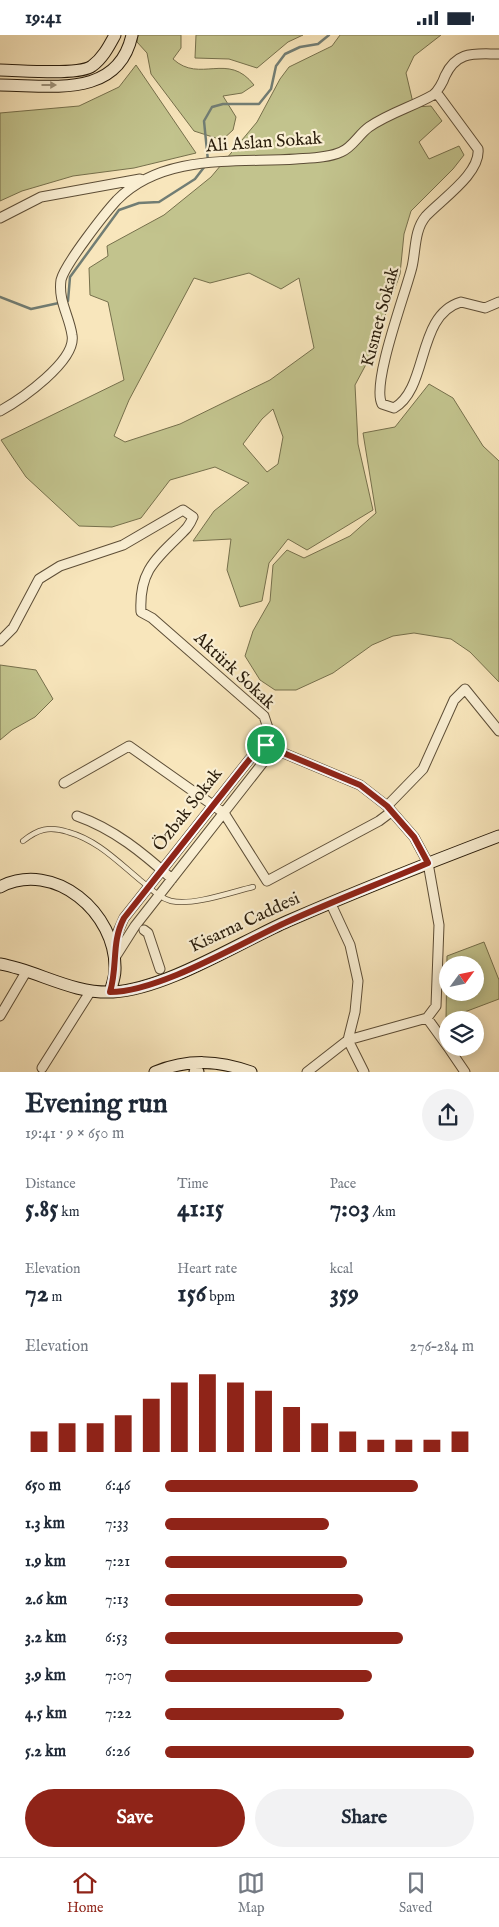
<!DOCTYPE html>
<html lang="en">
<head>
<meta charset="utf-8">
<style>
  :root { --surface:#fff; --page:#f2f2f3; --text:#1f2937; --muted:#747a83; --line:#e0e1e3; --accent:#8f2418 }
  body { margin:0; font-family:"IM FELL English",serif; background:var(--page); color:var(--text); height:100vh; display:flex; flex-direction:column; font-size:19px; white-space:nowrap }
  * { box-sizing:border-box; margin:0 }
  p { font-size:16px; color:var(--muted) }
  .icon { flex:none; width:28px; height:28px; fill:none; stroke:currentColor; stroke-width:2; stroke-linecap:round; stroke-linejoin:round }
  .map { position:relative; height:1037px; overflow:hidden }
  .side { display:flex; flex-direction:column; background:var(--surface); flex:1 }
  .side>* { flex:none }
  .needle { width:32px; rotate:57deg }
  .tools { position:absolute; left:439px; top:921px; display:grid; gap:10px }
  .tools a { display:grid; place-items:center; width:45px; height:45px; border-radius:50%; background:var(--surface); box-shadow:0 2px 12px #0003; font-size:25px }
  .pin { position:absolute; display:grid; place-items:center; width:42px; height:42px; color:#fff; margin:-21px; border:2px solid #fff; border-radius:50%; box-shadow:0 1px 5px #0007 }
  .round { display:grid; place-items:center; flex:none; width:52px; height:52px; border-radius:26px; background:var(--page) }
  .head { display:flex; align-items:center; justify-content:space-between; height:85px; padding:0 25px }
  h1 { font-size:28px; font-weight:700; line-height:38px }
  .figures { display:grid; grid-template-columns:repeat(3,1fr); gap:8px; height:85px; padding:5px 25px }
  .figures div { display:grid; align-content:center }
  .figures b { font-size:25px; font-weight:700 }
  .figures small { font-size:14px; font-weight:400 }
  .figures p { font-size:14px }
  .chart { height:140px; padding:10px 25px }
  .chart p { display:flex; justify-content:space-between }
  .chart svg { width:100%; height:90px; margin-top:5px; stroke:var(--accent); stroke-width:6 }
  .cta { display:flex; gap:10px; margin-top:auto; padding:10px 25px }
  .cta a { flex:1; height:58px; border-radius:30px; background:var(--accent); color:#fff; font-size:20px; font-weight:700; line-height:58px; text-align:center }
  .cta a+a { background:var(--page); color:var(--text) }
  ul { padding:0 25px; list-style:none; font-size:16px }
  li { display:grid; grid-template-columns:80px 60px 1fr; align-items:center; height:38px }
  li i { height:12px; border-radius:6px; background:var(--accent) }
  .status { display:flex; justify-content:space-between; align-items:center; height:35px; padding:0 25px; background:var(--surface); direction:ltr }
  .status svg { height:14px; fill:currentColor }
  .tab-bar { display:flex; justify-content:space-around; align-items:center; height:70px; border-top:1px solid var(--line); background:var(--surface); font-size:14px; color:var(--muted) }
  .tab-bar a { display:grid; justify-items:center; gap:2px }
  .tab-bar .active { color:var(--accent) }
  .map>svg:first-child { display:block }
</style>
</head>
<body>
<div class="status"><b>19:41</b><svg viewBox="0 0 49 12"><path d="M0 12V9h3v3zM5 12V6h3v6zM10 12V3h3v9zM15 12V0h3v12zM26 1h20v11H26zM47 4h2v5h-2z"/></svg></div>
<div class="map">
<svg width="499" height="1037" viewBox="0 0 499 1037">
  <rect width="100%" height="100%" fill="#f8e6bc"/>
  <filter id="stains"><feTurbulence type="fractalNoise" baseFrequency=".004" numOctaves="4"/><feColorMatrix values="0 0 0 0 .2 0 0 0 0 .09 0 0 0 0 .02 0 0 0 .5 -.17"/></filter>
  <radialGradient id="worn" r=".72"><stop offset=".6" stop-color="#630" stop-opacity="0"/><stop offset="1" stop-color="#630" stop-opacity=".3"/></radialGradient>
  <path fill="#c2c38d" stroke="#76704c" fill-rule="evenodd" d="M138,0H181V13L173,24C200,49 228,16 254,50L242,58L223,61L236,82L233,95L222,105L194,96L151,39L147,18L137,7Z
    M196,0H303L288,7L257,33L229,24L195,23Z
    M340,0H441L414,21L406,38L414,72L431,71L442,86L419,107L429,124L459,111L464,120L453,134L411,176L404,199L400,239L371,320L355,350L358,409L373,475L307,515L288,504L269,528L262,566L240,572L227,535L231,504L193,506L214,476L249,448L215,432L170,445L141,483L112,492L79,491L26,442L1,405L124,345L108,267L90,260L89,233L108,221L107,211L164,180L211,142L257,87L280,44L289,32L332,11ZM249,238L281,254L299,243L314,313L270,345L180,389L125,407L114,401L129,365L194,243L210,248ZM273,374L283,402L278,429L267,437L243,409L262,384Z
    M136,30L196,118L134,133L73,141L22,156L0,166V78L79,71L119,52Z
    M429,349L453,363L483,411L499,426V647L470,617L451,604L414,598L393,601L372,610L333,638L296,655H275L260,645L245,621L253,596L270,566L273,530L287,515L304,523L350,501L376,478L363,398L395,392Z
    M0,630L36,635L53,664L35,682L12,695L0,705Z
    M484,907L499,945V964L446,984L447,921ZM448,930H475V958H448Z"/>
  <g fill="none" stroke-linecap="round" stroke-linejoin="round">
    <path stroke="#717d74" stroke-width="2.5" d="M208,126L204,86L212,72L223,69H259L271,54L276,31L285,19L300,12L318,9L329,0
      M0,262L31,274L68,266L70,242L119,175L139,168L159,167L195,144L205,131"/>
    <g stroke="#5d4e37" stroke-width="6">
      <path id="lane" d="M23,806C38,794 49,791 68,797C97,805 117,826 140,845C149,852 159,863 171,866C193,871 232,857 253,852"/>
    </g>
    <g stroke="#5d4e37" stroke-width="11">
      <path id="street" d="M435,59L439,61L478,114C481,138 442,164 426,181C414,195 416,215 412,232C406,257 371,349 382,369L394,373C429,353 416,280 461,267L485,273L499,267
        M0,183L41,162L140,144
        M0,376C20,365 77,326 72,300C69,280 58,266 61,245C65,229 105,178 117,165C163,118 237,128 296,124C310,123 328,123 341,117C352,113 359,99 369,92C389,78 412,72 433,60C438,56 443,47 445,41C457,15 475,19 499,19
        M0,606L13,593L39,544L60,531L123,510L183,475L193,482C189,492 185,495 177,503C152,527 139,540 141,577L152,583L264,681L273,708L281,717L360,750L387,771L414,802L428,828L439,890L436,971L427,983L348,1005L307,1037
        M273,708L272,716L135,891L114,924L116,901L124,883L249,725L259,714Z
        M64,748L129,711L224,778L267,846L379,786L391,777
        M387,771L423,734L454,665L465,654L499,696
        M77,781C114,794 143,818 172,844
        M331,869L350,910L358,946L355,977L348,1005L364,1037
        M144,895L148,898L160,934
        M0,981L26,937
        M427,983L448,1012
        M448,1012L465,1037
        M42,1033L90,957"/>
    </g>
    <g stroke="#291c0b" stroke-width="13">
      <path id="secondary" d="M0,35C19,35 79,41 92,31C103,23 109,11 115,0
        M0,50C51,50 118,64 132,0
        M0,852C54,824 117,878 115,935C115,942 112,950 110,957
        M0,929C39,936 72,959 113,957C166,954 238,908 288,886C357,856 428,828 499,801
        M155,1037C188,1024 218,1025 251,1037
        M195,1037H198"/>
    </g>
    <use href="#lane" stroke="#faefd3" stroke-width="4.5"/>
    <use href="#street" stroke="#faefd3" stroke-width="9"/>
    <use href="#secondary" stroke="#faefd3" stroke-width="11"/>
  </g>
  <defs><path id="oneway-solid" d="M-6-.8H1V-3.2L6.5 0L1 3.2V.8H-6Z" transform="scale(1.25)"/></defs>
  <use fill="#9c9079" href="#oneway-solid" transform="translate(49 50)"/>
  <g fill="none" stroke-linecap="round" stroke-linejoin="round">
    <g stroke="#fff" stroke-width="10">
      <path id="route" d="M273,708L281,717L360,750L387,771L414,802L428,828C381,848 333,866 287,887C241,908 159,957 110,957C118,931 111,907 124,883L249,725L259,714Z"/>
    </g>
    <use href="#route" stroke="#8f2418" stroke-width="6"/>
  </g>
  <g text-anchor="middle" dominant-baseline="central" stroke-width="4.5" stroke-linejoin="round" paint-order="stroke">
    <g font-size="18" fill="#291c0b" stroke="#faefd3">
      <text transform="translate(264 108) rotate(-4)">Ali Aslan Sokak</text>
      <text transform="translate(381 282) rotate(-75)">Kısmet Sokak</text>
      <text transform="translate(234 636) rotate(43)">Aktürk Sokak</text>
      <text transform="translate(188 775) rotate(-52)">Özbak Sokak</text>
      <text transform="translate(245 888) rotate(-25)">Kisarna Caddesi</text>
    </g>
  </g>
  <rect width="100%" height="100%" filter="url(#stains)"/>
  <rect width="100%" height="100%" fill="url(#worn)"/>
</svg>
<div class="tools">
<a><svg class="needle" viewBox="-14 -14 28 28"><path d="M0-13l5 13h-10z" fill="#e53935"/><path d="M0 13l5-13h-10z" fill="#747a83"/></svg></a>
<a><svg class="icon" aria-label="layers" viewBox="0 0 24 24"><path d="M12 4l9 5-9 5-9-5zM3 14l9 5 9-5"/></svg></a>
</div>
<div class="pin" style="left:266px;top:710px;background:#1e9e55"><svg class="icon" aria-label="arrive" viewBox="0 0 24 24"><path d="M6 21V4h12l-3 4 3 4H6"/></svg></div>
</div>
<section class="side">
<div class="head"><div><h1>Evening run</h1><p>19:41 · 9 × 650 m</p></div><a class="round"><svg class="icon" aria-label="share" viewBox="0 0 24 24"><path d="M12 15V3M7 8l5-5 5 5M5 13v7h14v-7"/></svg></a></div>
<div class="figures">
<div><p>Distance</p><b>5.85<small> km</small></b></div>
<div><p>Time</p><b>41:15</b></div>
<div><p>Pace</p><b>7:03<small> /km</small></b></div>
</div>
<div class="figures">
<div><p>Elevation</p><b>72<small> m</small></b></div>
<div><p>Heart rate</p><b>156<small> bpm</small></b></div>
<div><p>kcal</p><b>359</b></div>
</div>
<div class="chart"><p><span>Elevation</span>276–284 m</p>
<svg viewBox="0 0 160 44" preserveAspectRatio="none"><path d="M5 44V34M15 44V30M25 44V30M35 44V26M45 44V18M55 44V10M65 44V6M75 44V10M85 44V14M95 44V22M105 44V30M115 44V34M125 44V38M135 44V38M145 44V38M155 44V34"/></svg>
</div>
<ul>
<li><b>650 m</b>6:46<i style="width:82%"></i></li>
<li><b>1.3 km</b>7:33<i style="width:53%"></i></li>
<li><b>1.9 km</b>7:21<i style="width:59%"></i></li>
<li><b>2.6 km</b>7:13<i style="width:64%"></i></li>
<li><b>3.2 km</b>6:53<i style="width:77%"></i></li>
<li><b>3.9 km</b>7:07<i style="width:67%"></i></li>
<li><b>4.5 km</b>7:22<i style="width:58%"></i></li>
<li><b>5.2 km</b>6:26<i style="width:100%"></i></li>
</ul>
<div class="cta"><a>Save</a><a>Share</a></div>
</section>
<nav class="tab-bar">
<a class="active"><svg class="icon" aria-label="home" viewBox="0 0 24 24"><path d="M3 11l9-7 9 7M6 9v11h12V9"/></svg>Home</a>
<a><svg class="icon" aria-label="map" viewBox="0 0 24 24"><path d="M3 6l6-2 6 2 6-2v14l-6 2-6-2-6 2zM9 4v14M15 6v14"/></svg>Map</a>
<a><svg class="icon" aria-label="saved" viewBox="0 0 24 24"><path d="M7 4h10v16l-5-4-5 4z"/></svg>Saved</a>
</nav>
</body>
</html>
